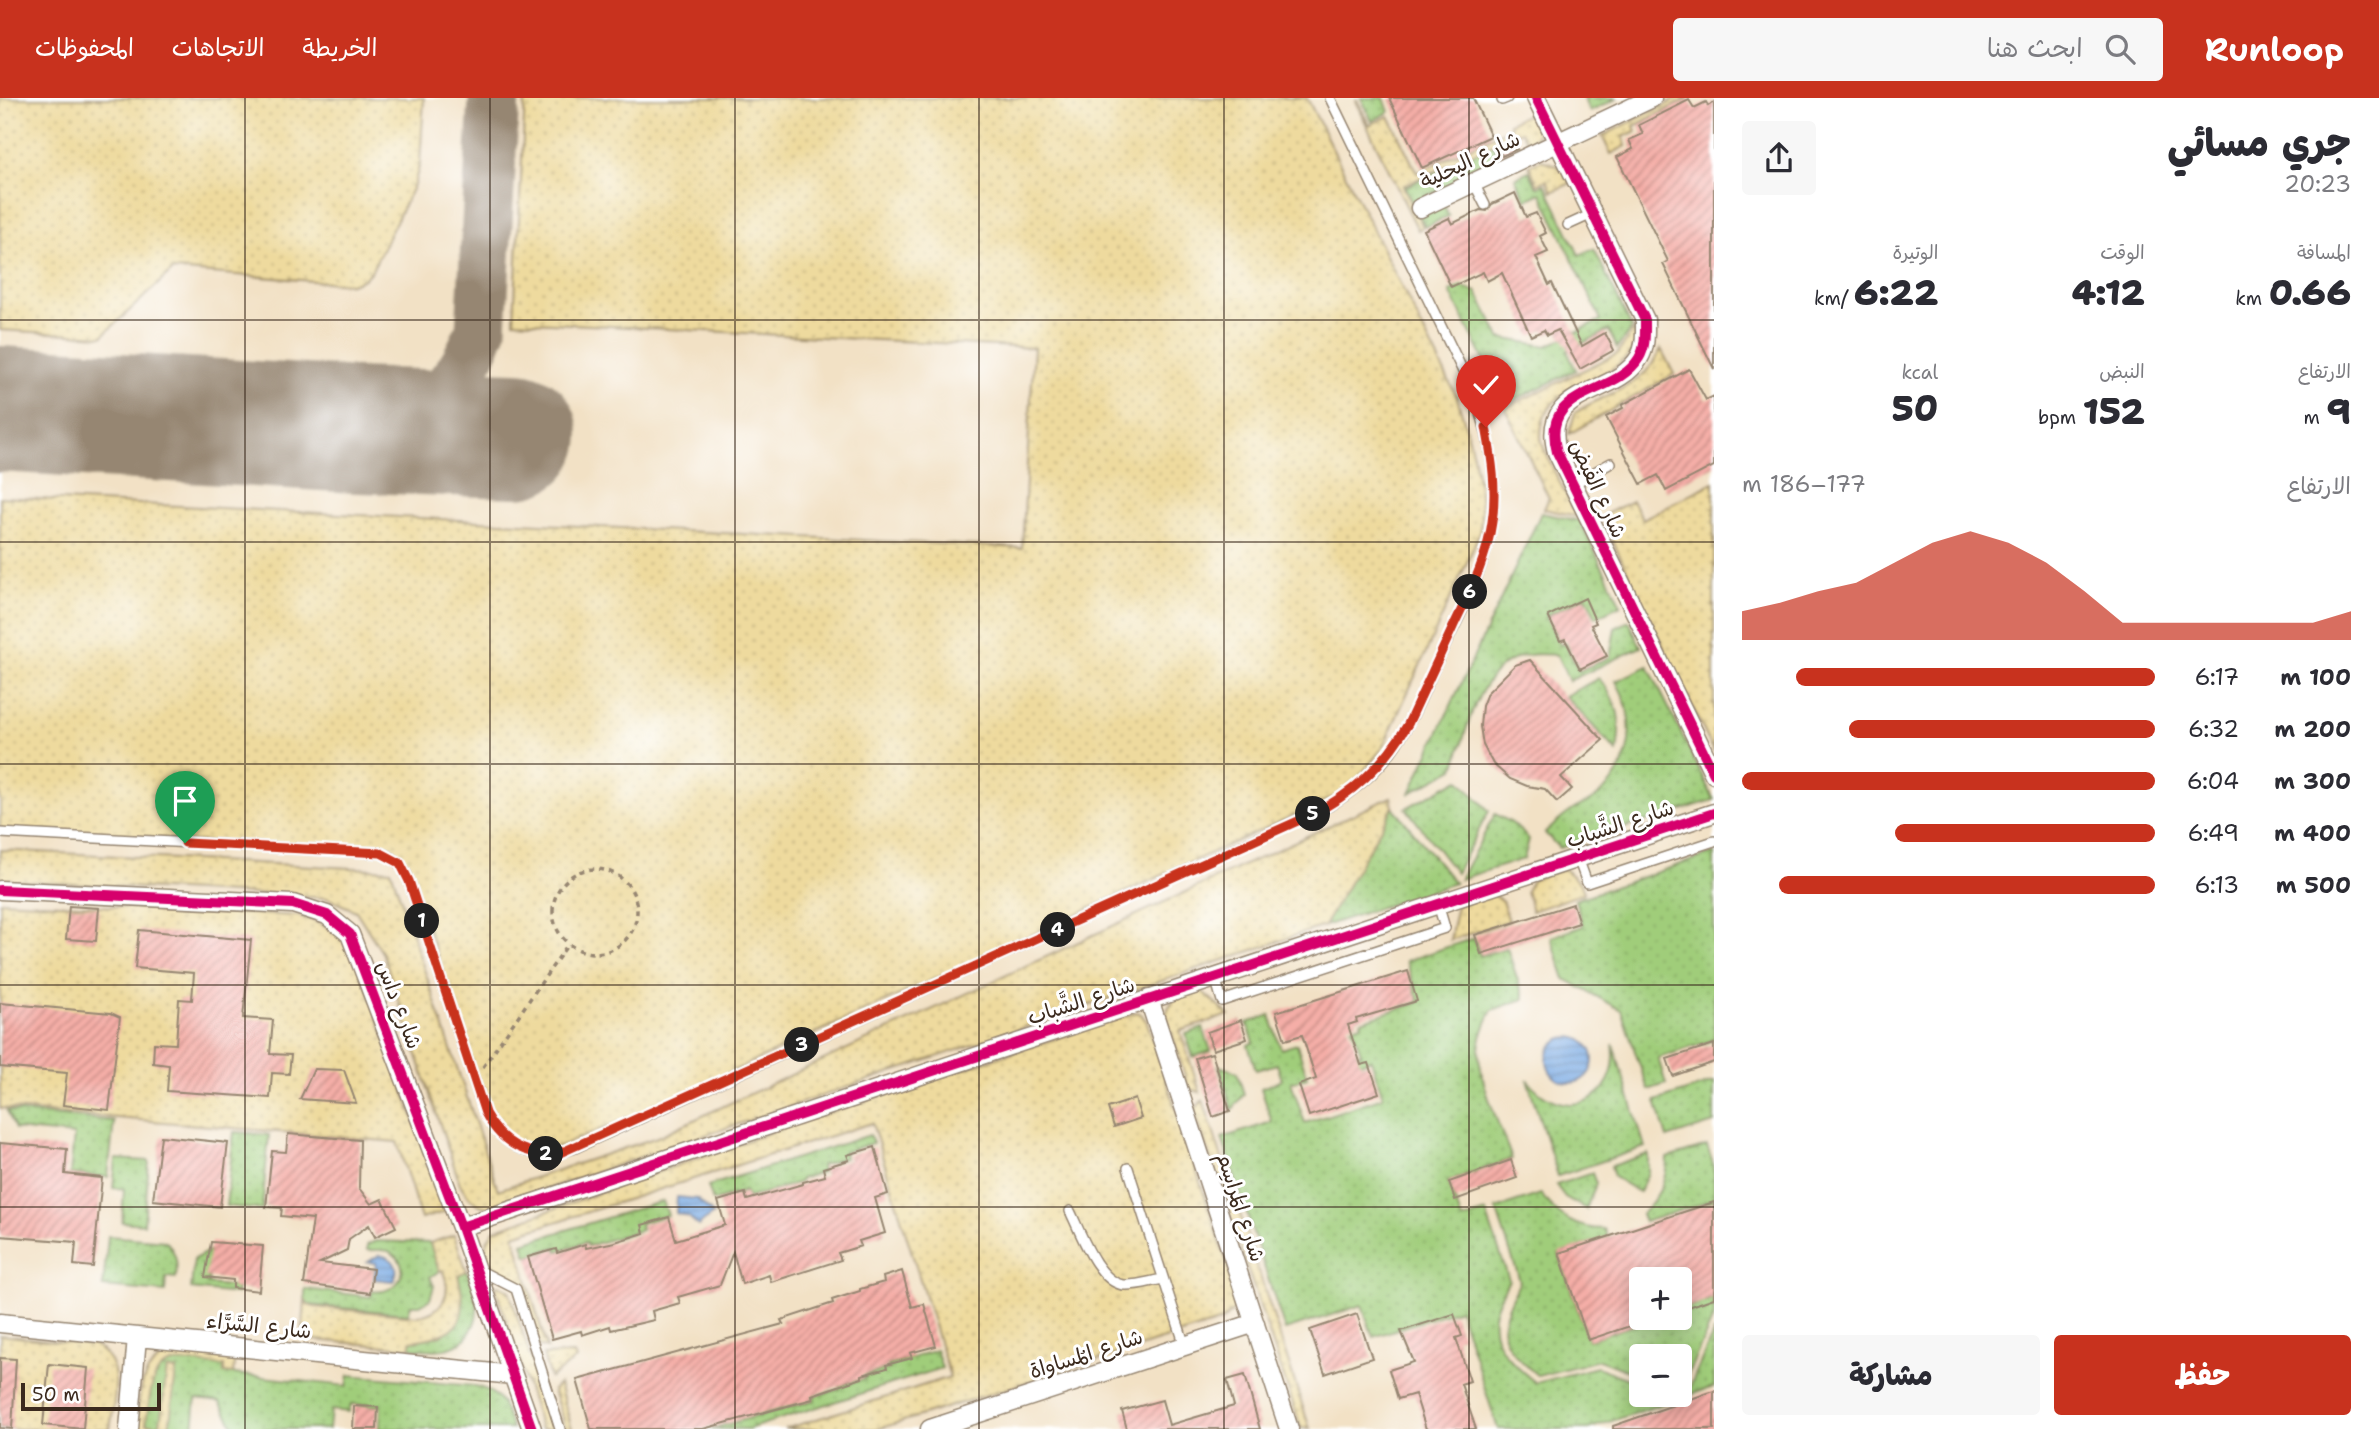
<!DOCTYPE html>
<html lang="ar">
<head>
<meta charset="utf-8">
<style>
  :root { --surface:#fff; --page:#f7f7f7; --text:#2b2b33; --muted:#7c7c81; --accent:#c8321e }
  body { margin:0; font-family:"Shantell Sans","Playpen Sans Arabic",sans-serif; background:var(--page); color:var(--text); direction:rtl; height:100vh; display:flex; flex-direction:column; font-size:26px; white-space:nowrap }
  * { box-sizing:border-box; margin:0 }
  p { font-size:23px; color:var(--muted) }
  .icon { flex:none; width:38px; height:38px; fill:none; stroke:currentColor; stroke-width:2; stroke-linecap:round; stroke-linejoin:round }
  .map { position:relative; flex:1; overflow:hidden; direction:ltr }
  .details { display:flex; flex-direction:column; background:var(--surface); width:665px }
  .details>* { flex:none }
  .buttons { position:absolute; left:1629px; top:1169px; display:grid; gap:14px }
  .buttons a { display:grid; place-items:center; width:63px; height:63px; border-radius:7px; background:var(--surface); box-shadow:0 4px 18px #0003; font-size:35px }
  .scale { position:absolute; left:21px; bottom:18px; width:140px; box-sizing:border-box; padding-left:7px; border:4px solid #3b2a1e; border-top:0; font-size:19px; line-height:24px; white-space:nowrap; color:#3b2a1e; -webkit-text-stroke:5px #fff; paint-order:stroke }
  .pin { position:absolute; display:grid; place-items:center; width:60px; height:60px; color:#fff; margin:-72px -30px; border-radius:50% 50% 50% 0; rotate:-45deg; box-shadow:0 0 7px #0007 }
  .pin .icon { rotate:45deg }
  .km { position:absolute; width:35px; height:35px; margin:-18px; border-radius:50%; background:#222; color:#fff; font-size:19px; line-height:35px; text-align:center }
  .round { display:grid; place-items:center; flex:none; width:74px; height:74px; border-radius:7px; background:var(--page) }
  .headline { display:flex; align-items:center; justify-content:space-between; height:119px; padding:0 28px }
  h1 { font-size:38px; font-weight:800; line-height:52px }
  .metrics { display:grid; grid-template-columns:repeat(3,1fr); gap:10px; height:119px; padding:7px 28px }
  .metrics div { display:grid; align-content:center }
  .metrics b { font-size:35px; font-weight:800 }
  .metrics small { font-size:19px; font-weight:400 }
  .metrics p { font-size:19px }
  .chart { height:196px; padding:14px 28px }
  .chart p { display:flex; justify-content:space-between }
  .chart svg { width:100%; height:126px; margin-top:7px; fill:var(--accent); opacity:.7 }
  .cta { display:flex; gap:14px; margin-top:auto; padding:14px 28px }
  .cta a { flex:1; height:80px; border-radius:7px; background:var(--accent); color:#fff; font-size:28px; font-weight:800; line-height:80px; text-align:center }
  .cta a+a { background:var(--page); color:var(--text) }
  ul { padding:0 28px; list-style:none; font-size:23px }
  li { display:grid; grid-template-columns:112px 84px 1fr; align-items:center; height:52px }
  li i { height:18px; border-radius:9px; background:var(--accent) }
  header { display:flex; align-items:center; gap:42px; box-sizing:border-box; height:98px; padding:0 35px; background:var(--accent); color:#fff }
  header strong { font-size:33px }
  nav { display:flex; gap:38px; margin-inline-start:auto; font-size:24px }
  .search { width:490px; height:63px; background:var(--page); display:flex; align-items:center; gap:18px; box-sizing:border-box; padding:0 24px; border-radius:7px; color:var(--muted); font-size:26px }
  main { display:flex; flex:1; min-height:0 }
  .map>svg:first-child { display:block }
</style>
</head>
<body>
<header>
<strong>Runloop</strong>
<div class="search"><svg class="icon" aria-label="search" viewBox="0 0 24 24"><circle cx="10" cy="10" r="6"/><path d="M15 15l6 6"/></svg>ابحث هنا</div>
<nav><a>الخريطة</a><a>الاتجاهات</a><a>المحفوظات</a></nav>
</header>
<main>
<section class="details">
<div class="headline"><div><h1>جري مسائي</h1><p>20:23</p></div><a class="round"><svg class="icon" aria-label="share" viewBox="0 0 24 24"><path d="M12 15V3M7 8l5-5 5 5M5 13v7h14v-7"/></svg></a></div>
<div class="metrics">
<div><p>المسافة</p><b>0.66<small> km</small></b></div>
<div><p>الوقت</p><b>4:12</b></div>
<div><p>الوتيرة</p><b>6:22<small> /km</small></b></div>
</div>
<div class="metrics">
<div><p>الارتفاع</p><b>9<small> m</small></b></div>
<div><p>النبض</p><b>152<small> bpm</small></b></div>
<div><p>kcal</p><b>50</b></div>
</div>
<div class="chart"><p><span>الارتفاع</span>177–186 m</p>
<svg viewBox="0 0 160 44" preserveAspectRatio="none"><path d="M0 44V34L10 31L20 27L30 24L40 17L50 10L60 6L70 10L80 17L90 27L100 38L110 38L120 38L130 38L140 38L150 38L160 34V44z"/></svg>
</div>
<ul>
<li><b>100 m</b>6:17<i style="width:87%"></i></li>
<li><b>200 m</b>6:32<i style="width:74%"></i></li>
<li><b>300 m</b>6:04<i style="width:100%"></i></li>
<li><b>400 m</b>6:49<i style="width:63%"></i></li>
<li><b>500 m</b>6:13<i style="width:91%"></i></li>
</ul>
<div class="cta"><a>حفظ</a><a>مشاركة</a></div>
</section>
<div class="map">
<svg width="1714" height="1331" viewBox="0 0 1714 1331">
  <defs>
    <pattern id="grass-dots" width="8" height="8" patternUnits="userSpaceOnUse" patternTransform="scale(1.75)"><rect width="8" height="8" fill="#a0cd7a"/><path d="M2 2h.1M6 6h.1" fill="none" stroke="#8bb069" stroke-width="1.8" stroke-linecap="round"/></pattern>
    <pattern id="sand-dots" width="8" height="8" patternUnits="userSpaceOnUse" patternTransform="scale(1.75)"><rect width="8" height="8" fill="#eeda9e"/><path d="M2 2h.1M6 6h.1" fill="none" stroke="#cdbb88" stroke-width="1.8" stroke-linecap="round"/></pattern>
    <pattern id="water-rules" width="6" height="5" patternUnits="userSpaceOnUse" patternTransform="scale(1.75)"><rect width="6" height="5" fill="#77a8e2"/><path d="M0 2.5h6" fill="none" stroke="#6389b7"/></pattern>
    <pattern id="building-hatch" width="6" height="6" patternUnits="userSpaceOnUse" patternTransform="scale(1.75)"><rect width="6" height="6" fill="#f5aea7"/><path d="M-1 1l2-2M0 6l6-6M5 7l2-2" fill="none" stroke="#c88e87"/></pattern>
  </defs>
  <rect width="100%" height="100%" fill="#fff"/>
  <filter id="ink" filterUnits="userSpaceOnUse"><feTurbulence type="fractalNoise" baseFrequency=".0143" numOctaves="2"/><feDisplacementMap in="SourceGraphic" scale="14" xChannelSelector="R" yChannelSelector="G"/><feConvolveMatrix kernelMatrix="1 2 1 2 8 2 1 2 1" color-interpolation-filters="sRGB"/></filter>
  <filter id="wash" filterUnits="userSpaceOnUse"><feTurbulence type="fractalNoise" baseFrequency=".00686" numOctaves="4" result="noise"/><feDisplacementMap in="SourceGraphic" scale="28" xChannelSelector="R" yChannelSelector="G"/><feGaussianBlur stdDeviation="1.57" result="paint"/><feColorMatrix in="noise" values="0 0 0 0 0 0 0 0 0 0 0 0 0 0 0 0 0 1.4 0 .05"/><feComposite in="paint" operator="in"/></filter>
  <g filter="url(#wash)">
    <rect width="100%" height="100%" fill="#f2e1c5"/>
    <path fill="url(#grass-dots)" stroke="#6e7c4c" stroke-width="2" d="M1361,0H1384L1389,14L1372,23Z
      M1583,0H1618L1590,14Z
      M1493,46L1501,62L1412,105L1405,89Z
      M1529,73L1537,89L1545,86L1579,157L1594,151L1632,230L1617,250L1609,232L1567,253L1576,272L1506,306L1450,194L1461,188L1477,194L1500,240L1547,248L1601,222L1541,95L1526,102L1515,80Z
      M1444,107L1449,118L1425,129L1420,119Z
      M1541,415L1580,423L1621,507L1596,519L1586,498L1546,518L1560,547L1565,546L1579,573L1610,559L1615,530L1629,523L1641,549L1569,583L1557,557C1548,557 1538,555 1529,557C1479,563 1467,632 1454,671L1410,695Z
      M1648,568L1714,702L1559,750L1545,735C1553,728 1561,720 1570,714C1579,707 1590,705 1599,697C1634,667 1638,622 1616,583Z
      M1599,580C1620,607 1622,621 1617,654L1565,598Z
      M1459,681L1489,713L1456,775L1406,710Z
      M1393,709L1455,785L1324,828Z
      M1495,716L1512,725L1529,741L1524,761L1460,781Z
      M1714,755V942L1658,960L1666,986L1648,992L1621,912L1565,881L1551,839L1583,828L1575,802Z
      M1474,840L1480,858L1507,850L1524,901L1492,912C1486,924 1479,939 1479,954C1479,984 1501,1031 1512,1061L1448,1083L1462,1122L1486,1114L1509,1182C1504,1193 1495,1206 1494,1218C1490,1248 1515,1268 1536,1285L1597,1269L1641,1286L1642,1297H1673L1674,1302L1588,1331H1498L1459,1211L1373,1239L1362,1207L1285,1232L1222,1040L1272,1024L1261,990L1282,982L1277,966L1256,972L1248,947L1254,944L1247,925L1270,917L1281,951L1297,946L1307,979L1291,984L1305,1025L1383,999L1371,961L1351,968L1349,959L1361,955L1352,929L1362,926L1361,923L1419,904L1406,863Z
      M1203,930L1211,953L1193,959L1186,936Z
      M1613,946L1645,1049L1558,1078L1527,981C1562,1028 1622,1004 1613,946Z
      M1219,968L1237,974L1244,996L1232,1012Z
      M1714,984V1025L1667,1040L1656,1003Z
      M7,1013L114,1023L108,1079L70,1076L74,1037L15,1031Z
      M234,1034L269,1037L262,1112L226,1108Z
      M870,1037L873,1045L844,1054L845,1060L821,1067L822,1074L800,1081V1084L748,1100L745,1093L713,1103L708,1088Z
      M1707,1048L1714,1069V1102L1644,1124L1641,1116C1658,1101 1667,1083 1667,1060Z
      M1648,1056V1075L1639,1094L1614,1079L1611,1068Z
      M116,1061L149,1063L144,1126L122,1124L124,1091L113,1090Z
      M1592,1075L1596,1086L1586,1111L1565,1099L1556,1087Z
      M1541,1096C1556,1118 1576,1131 1604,1131L1608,1139L1559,1156L1588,1242L1656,1220H1680V1212L1714,1200V1218L1688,1276L1680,1278V1258H1642L1641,1278L1599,1262L1538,1278C1493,1240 1497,1233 1520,1183L1496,1111Z
      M663,1103L668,1117L640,1125L641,1132L588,1148L586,1144L558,1153L556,1149L527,1158L523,1145Z
      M108,1138L166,1143C176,1155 178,1164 176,1180L166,1179L165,1194L103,1189Z
      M375,1143L430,1145L439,1173L430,1179L434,1188L430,1201L420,1207H411L408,1216L308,1207L305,1202V1191L371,1199L372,1193C398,1198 415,1167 390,1154C383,1150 375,1153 367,1152V1147Z
      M211,1152L208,1186L237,1189L236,1196L191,1191L194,1161Z
      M467,1173C470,1182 474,1191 476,1200C481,1222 468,1248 444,1251C433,1253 422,1251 411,1250V1243C459,1237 470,1224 458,1176Z
      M1714,1233V1289L1686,1298Z
      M936,1252L942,1270L748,1331H711L815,1302L814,1298L840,1291L839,1288L865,1281L864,1278L889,1271L888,1268Z
      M180,1263L225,1268V1275L347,1288L349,1277L475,1288C501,1294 504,1308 512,1331H380L381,1308L351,1306L349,1314L331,1312L329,1331H235L220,1304L196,1301L193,1331H169L176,1273L167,1272L160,1328L146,1327C149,1299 146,1268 180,1263Z"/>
    <path fill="url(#sand-dots)" stroke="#94825e" stroke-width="2" d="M0,0H424L420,65L414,87L372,172L364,181L351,186L173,172L102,238L0,232Z
      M525,0H1307L1457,299C1467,332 1486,396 1480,430C1479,437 1475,444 1473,451L1382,651L1359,679L1336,698L645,1013L553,1051L533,1055L507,1042L488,1015L410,774L393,755L370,751L0,734V399L1022,450L1034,250L514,223Z
      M1679,0H1689L1634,28L1636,33L1623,39L1626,48L1611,56L1602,38Z
      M1357,2L1369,27L1389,18L1417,75L1510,30L1509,25L1530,15L1539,33L1529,47L1521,33L1403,88L1423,129L1418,132L1355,3Z
      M1541,62C1557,66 1564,70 1571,85L1552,94L1547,82L1537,86L1529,67Z
      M1634,232L1637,242C1635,247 1633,253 1630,256C1603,288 1539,286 1541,340C1542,352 1570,404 1577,418L1544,411L1549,400L1505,310L1617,256Z
      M1661,251L1674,276L1569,336L1575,315C1609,292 1643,292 1661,251Z
      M1714,384V654L1603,423L1606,416L1632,403L1643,421Z
      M1391,699L1393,709L1324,828L490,1110C474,1107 468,1099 460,1086L383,856L356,813L327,800L0,782V752L391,772L498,1092L655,1040Z
      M1564,771L1581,786L1584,795L1532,813L1526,793L1532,782Z
      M1491,795L1502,803L1509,823L1450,842L1457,807Z
      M0,803L298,818C319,823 336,833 352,848L447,1113L421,1121L397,1044L0,1010Z
      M1196,891L1203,894L1229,917L1180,933L1200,994L1189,991L1166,916C1171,900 1180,896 1196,891Z
      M1137,914L1141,916L1147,924L1237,1195L1234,1212L1222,1223L878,1331H785L950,1279L872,1025L514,1137L547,1250L539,1248L518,1184C511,1179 500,1178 493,1171C480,1159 485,1144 494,1132L791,1027Z
      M1203,1002L1310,1331L1301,1330L1194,1012Z
      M454,1137L467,1173L458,1177C470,1224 460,1237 411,1243V1250L302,1241L305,1202L308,1207L314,1209L417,1218C442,1215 454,1195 442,1172L439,1173L430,1145Z
      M499,1187L509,1193L554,1331H541L495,1188Z
      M0,1237L93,1247C126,1264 114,1300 110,1331H0Z
      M171,1255L235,1258L233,1276L224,1275V1268C158,1261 154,1258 146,1326L160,1327L167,1271L176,1272L169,1331H136C139,1300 138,1268 171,1255Z
      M574,1256L576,1261L550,1280L543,1257Z
      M559,1286L572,1331H566L553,1292Z"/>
    <path fill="url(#water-rules)" stroke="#596980" stroke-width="2" d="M1547 962a23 23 0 1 1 46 0a23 23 0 1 1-46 0Z
      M677,1099L697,1101L713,1116L698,1128L689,1119L676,1115Z
      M379,1157C394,1159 401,1170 393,1183L374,1181L376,1165L368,1164Z"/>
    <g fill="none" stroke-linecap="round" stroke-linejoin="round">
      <path stroke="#968672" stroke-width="51" d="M357,332C427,312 453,303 481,232L494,0"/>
      <path stroke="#968672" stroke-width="126" d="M0,311L357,332L516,337"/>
    </g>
    <g id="blocks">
      <path fill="url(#building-hatch)" d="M1389,0H1473L1491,38L1422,70Z
        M1689,2L1694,10L1706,4L1708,8L1714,4V271L1663,166L1668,163L1617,59L1633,51L1629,42L1643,36L1639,27Z
        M1512,43L1517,51L1502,58L1498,51Z
        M1515,95L1526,119L1536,115L1546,135L1540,138L1548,154L1536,159L1549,187L1552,185L1582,248L1605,235L1614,252L1580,271L1558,232L1547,237L1544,232L1531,238L1502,175L1487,183L1483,174L1451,189L1424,132L1449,120L1452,126L1480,112L1487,113L1492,106Z
        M1689,271L1706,302L1714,298V368L1666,393L1658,377L1641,386L1606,319L1623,310L1622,307Z
        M1585,500L1596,525L1591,527L1607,558L1580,571L1565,541L1560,543L1548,518Z
        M1530,562L1603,642L1561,679L1572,691L1557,704L1545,691L1527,688L1510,681L1493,666L1483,647L1480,628L1482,608L1487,595L1515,567Z
        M1573,806L1579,825L1481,856L1475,837Z
        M69,808L99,810L96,843L66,841Z
        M139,832L251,842L243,920L273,922L270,956L291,957L289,976L272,975L270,1000L167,993L169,967L153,965L154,945L176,946L179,901L192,902L194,875L135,870Z
        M1408,873L1417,903L1356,921L1357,924L1348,927L1361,967L1369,965L1379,995L1309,1018L1299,987L1316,981L1302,937L1285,942L1276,914Z
        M0,905L111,915L120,919L109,1012L63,1007L67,975L0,969Z
        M1241,922L1247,941L1213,952L1207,934Z
        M1714,946V964L1673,978L1667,961Z
        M1212,955L1230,1013L1213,1019L1195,960Z
        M314,971L344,972L356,1005L300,1001Z
        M1135,1001L1141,1020L1114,1029L1108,1010Z
        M288,1036L360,1042L359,1090L371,1106L382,1101L396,1129L375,1139L369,1127L349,1141L347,1152L320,1165L373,1171L370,1195L304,1186L313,1121L281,1118L282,1110L266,1109L272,1053L286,1054Z
        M161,1038L228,1045L220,1109L153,1102Z
        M0,1045L67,1051L65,1076L102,1080L93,1169L74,1167L76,1144L0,1138Z
        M875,1049L888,1096L875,1100L885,1135L859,1143L861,1148L838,1155L841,1162L771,1184L769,1177L742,1186L733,1154L720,1187L678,1199L680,1205L652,1213L654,1222L611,1232L610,1228L582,1237L581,1233L552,1241L528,1159L556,1151L557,1155L585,1146L586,1150L615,1144L644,1135L642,1127L669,1119L676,1142L725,1127L718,1103L745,1095L747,1102L803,1086V1084L825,1078L823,1070L849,1062L847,1057Z
        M1511,1062L1517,1080L1455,1102L1449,1084Z
        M1714,1104V1200L1680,1212V1181H1642V1224L1588,1242L1559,1155Z
        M211,1144L263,1148L259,1193L233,1190V1182L205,1179Z
        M902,1173L912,1209L924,1206L936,1248L910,1255L912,1260L886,1267L887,1270L862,1277V1280L812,1297L813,1301L703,1331H591L577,1282L783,1226L781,1222L833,1205L832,1202L860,1193V1191L884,1184L883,1179Z
        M1357,1216L1372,1260L1325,1276L1310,1232Z
        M1454,1216L1462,1238L1456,1240L1470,1283L1461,1286L1476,1331H1426L1415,1296L1398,1301L1389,1272L1414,1264L1401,1233Z
        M0,1260L16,1261L12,1331L0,1330Z
        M49,1266L88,1270L83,1331L43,1327Z
        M1245,1277L1260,1331H1127L1122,1313L1162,1302L1169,1327L1234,1308L1227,1282Z
        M1714,1293V1331H1613V1328Z
        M354,1308L378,1309L377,1331H353Z"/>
    </g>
  </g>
  <g filter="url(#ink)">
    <use href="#blocks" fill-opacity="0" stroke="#968672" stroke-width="2"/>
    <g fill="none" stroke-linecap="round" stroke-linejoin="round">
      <g stroke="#968672" stroke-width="12">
        <path id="lane" d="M1502,2L1507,0
          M1474,85L1485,107
          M1568,127L1592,116
          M1573,386L1611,365
          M0,735L381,755C396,760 404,768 409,783L485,1015C505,1052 535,1064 575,1050L1329,708C1349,696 1367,682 1382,665C1408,635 1422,597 1438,562C1459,518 1485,473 1492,424C1498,380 1490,339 1475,298L1330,0
          M1578,760L1587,785L1714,743
          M1215,879L1222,903L1445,830L1438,806
          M1128,1070L1185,1248
          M1070,1113C1080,1133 1098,1185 1124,1187C1136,1188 1151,1183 1163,1181
          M477,1171L516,1191L560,1331"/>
      </g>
      <g stroke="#968672" stroke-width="21">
        <path id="street" d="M1536,0L1645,222C1645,235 1646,249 1639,260C1615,300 1539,288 1557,354L1714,676
          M1420,110L1652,0
          M0,792L293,806L327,817L350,836L461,1129L532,1331
          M1149,901L1289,1331
          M461,1129L1714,715
          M0,1225L513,1277
          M129,1331L137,1239
          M930,1331L1255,1225"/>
      </g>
      <path stroke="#968672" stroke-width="3.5" stroke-dasharray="5 5" stroke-linecap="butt" d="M553 813a42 42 0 1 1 84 0a42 42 0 1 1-84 0Z
        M483,969L568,846"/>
      <use href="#lane" stroke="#fff" stroke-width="9"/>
      <use href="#street" stroke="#fff" stroke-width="18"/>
      <g stroke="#fff" stroke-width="15">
        <path id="cycleway" d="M1536,0L1645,222C1645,235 1646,249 1639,260C1615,300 1539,288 1557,354L1714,676
          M0,792L293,806L327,817L350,836L461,1129L532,1331
          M461,1129L1714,715"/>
      </g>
      <use href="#cycleway" stroke="#d6006c" stroke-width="10"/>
    </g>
  </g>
  <g fill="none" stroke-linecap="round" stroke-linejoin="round" filter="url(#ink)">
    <g stroke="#fff" stroke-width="14">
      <path id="route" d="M185,745L381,755L400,765L409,783L485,1015C501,1045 526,1059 560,1055L1309,718C1353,696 1383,668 1408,626C1423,594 1438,561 1453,529C1469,495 1487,461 1492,424C1497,392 1492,360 1486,329"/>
    </g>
    <use href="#route" stroke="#c8321e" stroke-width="9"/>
  </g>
  <path fill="none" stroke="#3b2a1e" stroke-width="2" stroke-opacity="0.55" d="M245,0V1331M490,0V1331M735,0V1331M979,0V1331M1224,0V1331M1469,0V1331M0,222H1714M0,444H1714M0,666H1714M0,887H1714M0,1109H1714"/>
  <g text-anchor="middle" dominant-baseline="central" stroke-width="6" stroke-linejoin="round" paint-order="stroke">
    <g font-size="21" fill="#3b2a1e" stroke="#fff">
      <text transform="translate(1470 62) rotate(-25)">شارع اليحلية</text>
      <text transform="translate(1598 391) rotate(65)">شارع الفَيض</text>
      <text transform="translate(1620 726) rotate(-18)">شارع الشَّباب</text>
      <text transform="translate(1081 903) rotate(-18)">شارع الشَّباب</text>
      <text transform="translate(399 907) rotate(69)">شارع داس</text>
      <text transform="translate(1241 1109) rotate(72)">شارع المَراسِم</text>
      <text transform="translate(259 1228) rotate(6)">شارع السَّرَّاء</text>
      <text transform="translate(1086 1256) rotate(-18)">شارع المُساواة</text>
    </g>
  </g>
</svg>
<div class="buttons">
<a>+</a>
<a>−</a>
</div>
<div class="scale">50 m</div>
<div class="pin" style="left:185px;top:745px;background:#1e9e55"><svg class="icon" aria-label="arrive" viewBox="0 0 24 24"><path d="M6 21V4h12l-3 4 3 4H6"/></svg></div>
<div class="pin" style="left:1486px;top:329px;background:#d93025"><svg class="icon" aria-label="check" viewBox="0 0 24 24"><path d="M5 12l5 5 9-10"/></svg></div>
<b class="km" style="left:422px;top:823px">1</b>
<b class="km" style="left:546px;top:1056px">2</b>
<b class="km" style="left:802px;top:947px">3</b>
<b class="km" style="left:1058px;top:832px">4</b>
<b class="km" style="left:1313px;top:716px">5</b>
<b class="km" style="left:1470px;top:494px">6</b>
</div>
</main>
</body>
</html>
